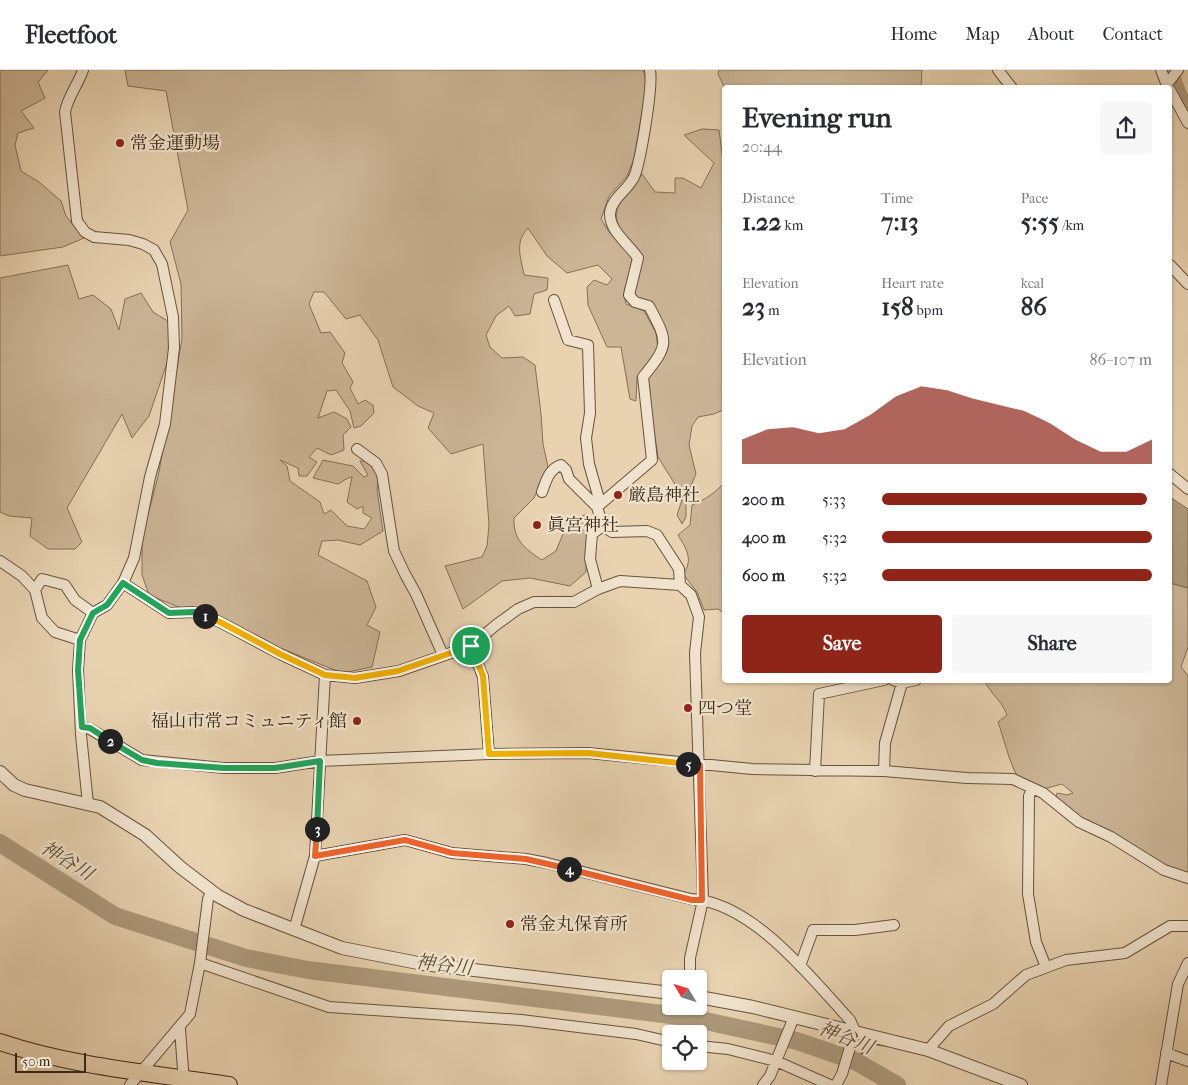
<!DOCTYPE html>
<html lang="en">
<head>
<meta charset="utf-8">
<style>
  :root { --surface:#fff; --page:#f7f7f7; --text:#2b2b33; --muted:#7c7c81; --line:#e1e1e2; --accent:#8f2418 }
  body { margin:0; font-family:"IM FELL French Canon","Noto Serif JP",serif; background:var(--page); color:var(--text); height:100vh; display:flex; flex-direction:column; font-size:19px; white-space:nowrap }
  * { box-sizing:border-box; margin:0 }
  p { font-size:16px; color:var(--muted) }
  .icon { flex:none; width:28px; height:28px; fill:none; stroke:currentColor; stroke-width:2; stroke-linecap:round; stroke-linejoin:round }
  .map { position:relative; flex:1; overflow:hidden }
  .panel { position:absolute; left:722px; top:15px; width:450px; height:598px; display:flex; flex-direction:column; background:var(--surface); border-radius:5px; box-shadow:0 1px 4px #0004 }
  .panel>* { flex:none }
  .needle { width:32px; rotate:308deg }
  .controls { position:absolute; left:662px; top:900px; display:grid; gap:10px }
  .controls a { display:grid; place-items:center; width:45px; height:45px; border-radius:5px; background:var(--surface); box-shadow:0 1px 4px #0004; font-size:25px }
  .scale { position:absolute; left:15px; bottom:12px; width:71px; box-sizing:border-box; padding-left:5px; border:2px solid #3b2a15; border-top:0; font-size:14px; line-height:18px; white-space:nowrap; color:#3b2a15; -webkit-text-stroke:4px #f0e2cc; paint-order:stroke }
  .pin { position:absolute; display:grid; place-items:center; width:42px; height:42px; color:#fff; margin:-21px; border:2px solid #fff; border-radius:50%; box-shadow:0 1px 5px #0007 }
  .km { position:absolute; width:25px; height:25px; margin:-12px; border-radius:50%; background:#222; color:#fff; font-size:14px; line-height:25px; text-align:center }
  .round { display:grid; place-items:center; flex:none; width:52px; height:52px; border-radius:5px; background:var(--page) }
  .summary { display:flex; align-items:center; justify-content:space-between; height:85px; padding:0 20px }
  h1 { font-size:28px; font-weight:700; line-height:38px }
  .metrics { display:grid; grid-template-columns:repeat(3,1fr); gap:8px; height:85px; padding:5px 20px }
  .metrics div { display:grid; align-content:center }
  .metrics b { font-size:25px; font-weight:700 }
  .metrics small { font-size:14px; font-weight:400 }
  .metrics p { font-size:14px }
  .chart { height:140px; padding:10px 20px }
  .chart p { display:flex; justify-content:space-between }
  .chart svg { width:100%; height:90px; margin-top:5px; fill:var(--accent); opacity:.7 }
  .primary-button { display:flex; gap:10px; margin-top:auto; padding:10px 20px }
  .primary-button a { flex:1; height:58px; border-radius:5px; background:var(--accent); color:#fff; font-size:20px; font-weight:700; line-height:58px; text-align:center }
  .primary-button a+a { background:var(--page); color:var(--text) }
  ul { padding:0 20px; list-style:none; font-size:16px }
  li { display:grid; grid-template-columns:80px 60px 1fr; align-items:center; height:38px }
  li i { height:12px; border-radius:6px; background:var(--accent) }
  header { display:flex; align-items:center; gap:30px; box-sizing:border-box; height:70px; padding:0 25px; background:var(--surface); border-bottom:1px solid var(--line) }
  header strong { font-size:24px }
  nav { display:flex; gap:28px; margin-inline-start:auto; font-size:18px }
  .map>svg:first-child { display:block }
</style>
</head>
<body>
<header>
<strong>Fleetfoot</strong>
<nav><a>Home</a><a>Map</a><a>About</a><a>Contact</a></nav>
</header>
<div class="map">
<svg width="1188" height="1015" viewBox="0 0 1188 1015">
  <rect width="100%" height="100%" fill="#e8d2b0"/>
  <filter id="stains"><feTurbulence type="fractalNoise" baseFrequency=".004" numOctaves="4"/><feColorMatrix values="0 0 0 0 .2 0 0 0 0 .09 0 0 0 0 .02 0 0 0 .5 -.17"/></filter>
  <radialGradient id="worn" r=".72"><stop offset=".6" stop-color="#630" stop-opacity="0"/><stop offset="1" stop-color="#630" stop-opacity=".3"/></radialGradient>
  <path fill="#cbb596" stroke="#837056" d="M0,0H48L38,12L45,28L21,41L34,58L18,63L15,75L21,101L39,112L61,131L66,146L84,168L63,177L0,186Z
    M125,0H643L647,12L634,89L627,106L609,126L601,149L609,162L633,187L624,222L626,234L644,241L656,263L658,279L637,307L636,331L630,329L621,277H607L588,235L587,217L594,210L607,215L612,209L598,195L567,203L547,186L528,158C514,173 521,187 524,205L548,208L547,220L534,224L530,244L515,246L509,236L496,246L486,265L490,277L502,288L523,287L535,295L541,344L543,374L548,397L534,428L514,448C513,470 525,479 542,490L556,481L565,459L579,447L587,444L586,502L570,516L530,508L502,511L463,539L445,496L482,487L487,476L489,455L483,374L451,384L428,358L434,343L418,336L393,317L378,270L360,245L346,249L324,222H314L309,234L321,263L330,262L345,283L342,293L353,312L350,318L358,334L365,330L373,335L374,343L361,356L354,358L350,341L336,320L327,321L318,348L334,342L347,349L351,357L343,365L344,380L331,385L317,378L309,387L317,392L307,406H299L298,398L280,390L287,396L290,411L320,432L324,444L331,440L347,456L364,459L372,448L363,443V436L357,439L347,432L352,407L348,408L338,414L313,408L323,390L353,396L364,407L368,405L360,391L374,392L379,401L377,420L383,461L360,475L338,470L322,471L318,485L367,511L376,537L367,555L380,562L372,597L342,603L149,525L142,505V468L159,402L182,269L181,214L170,172L188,140L166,21L128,16Z
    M719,0H922L921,17L725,19L718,4Z
    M702,59L719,60L723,91L725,93V131L723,133L722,142L725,143V339L714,344L698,347L692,356L689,375L696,404L686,427V447L682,454L677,445L683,427L658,387L648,320V308L666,264L636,228L633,221L640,200C632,184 609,152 619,135C624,126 636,114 642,104L655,122L675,123V108H683L701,118L714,93L684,65Z
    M68,195L79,229L93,225L111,239L119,260L125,229L141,223L153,242L171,253L170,284L149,346L132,368L122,344L67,438L82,472L75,479H48L30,466L32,448L9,446L0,442V208Z
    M725,412V544L718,539L704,540L697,522L683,504C694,490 686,478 678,465L690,455L692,435C705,430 716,422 725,412Z
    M1170,513L1188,518V577L1181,597L1188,606V806L1165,797L1053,737L1057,723L1067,725L1073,723L1062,714L1040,720C1034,717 1027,715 1022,711C1012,705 1003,665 998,652L1007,645C1002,631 990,623 984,610H1170Z"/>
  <path fill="#ad997b" stroke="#7f6d52" d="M1170,427L1188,439V518L1170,513Z"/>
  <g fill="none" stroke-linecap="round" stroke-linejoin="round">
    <path stroke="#7f6d52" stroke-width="3" d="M855,991L871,973L884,975"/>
    <path stroke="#ad997b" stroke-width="18" d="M1169,0L1178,25L1188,41
      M0,773L115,846L246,888L308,900L687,947L797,971L855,991L897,1015"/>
    <g stroke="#66543c" stroke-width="12">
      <path id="minor" d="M83,0C78,15 68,26 65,42L77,151L85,162L94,167L129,170L143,174L154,180L162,194L173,247L174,278L165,354L150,407L134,488L123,513L107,535L93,543L80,570L78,600L81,665L88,734
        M998,0L1012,18
        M1161,0L1168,18
        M1167,14L1178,0
        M1170,20L1188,53
        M1170,195L1188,214
        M554,230L568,270L588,275L590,343L586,368L589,394L599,429L597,437L603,456L612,462L647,461L657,465L679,499L680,515
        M357,379L376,393L382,404L394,481L405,504L416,524L443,585
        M1170,404L1188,419
        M542,422C546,411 549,399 561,395L566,400L569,409L597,437L652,390L643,307C670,274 668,272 649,236L635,232L629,225L638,188C629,174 609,161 610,143C612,127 629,120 635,105C641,87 653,18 650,0
        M0,491L22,506L35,520L42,548L55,562L80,570
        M123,513L169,543L194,542L220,552L280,584L325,605L355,608L399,601L471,576L496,555L518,539L534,532H574L598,519L620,511L680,515L691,525L699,547L695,583L703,830L690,888V909
        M598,519L590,489L592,464L603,456
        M35,520L42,509L65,515L75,530L93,543
        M471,576L483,607L489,684
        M893,610L902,613L916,610
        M82,657L90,659L142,690L224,698H275L320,691L489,684L588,683L752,699L884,701L967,708L1013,709L1043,723L1079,752L1111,767L1164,800L1188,808
        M815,701L819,624L884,610
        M884,701L885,673L902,613
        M1032,718L1029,726L1028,824L1036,872L1046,897
        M315,786L405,770L452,783L526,789L547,793L691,829C753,832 812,909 850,950L855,961L842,1004L836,1015
        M294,860L315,786L325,605
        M200,893L329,937L521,950L636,964L671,972
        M800,896L813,860H855L894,855
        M180,959L184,1013
        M699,976L728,979L776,991L830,1015
        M928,980L949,956L993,934L1026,905L1066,890L1125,883L1170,856H1188
        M1166,983L1188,991
        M130,1015L190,944L200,893L208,829L212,821
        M763,1015L770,1006L794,947
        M1161,1015L1178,914L1188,893"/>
    </g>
    <g stroke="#66543c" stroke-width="14">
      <path id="tertiary" d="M0,702L14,715L25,720L100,737L145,765L180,797L218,826L244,840L342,878L423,894L671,923
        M699,927L753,937L928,980L1021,1015"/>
    </g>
    <g stroke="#3b2a15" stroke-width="18">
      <path id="primary" d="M0,972C74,997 152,1003 229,1015"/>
    </g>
    <use href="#minor" stroke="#f0e2cc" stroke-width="10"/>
    <use href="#tertiary" stroke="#f0e2cc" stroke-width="12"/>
    <use href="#primary" stroke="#e8d2b0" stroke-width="16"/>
  </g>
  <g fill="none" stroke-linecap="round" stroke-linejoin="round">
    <g stroke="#fff" stroke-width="10">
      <path id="split-1" d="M205,546L220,552L280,584L325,605L355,608L398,601L471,576"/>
    </g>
    <g stroke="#fff" stroke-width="10">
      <path id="split-2" d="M110,671L90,658L82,657L78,600L80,570L93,543L107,535L123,513L169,543L194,542L205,546"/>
    </g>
    <g stroke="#fff" stroke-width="10">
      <path id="split-3" d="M110,671L142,690L157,693L224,698H275L320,691L317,759"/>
    </g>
    <g stroke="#fff" stroke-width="10">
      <path id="split-4" d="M317,759L315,786L405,770L452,783L526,789L569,799"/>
    </g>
    <g stroke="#fff" stroke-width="10">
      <path id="split-5" d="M569,799L692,830H702L700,695L688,694"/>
    </g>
    <g stroke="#fff" stroke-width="10">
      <path id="split-6" d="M471,576L483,606L489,684L588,683L688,694"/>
    </g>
    <use href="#split-1" stroke="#f5b400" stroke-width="6"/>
    <use href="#split-2" stroke="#22a559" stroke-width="6"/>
    <use href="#split-3" stroke="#22a559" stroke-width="6"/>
    <use href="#split-4" stroke="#f0652b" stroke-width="6"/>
    <use href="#split-5" stroke="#f0652b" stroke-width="6"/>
    <use href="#split-6" stroke="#f5b400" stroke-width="6"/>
  </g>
  <g fill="#8f2418" stroke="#f0e2cc" stroke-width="2">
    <circle cx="120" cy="73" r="5"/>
    <circle cx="618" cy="425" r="5"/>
    <circle cx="537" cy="455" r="5"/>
    <circle cx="688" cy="638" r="5"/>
    <circle cx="357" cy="651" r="5"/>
    <circle cx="510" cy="854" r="5"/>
  </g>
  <g text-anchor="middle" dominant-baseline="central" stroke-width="4.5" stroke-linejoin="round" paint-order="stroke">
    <g font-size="18" fill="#3b2a15" stroke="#f0e2cc" text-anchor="start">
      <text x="130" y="73">常金運動場</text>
      <text x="628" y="425">厳島神社</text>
      <text x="547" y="455">眞宮神社</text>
      <text x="698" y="638">四つ堂</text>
      <text x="347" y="651" text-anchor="end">福山市常コミュニティ館</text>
      <text x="520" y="854">常金丸保育所</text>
    </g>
    <g font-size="19" font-style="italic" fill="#5d4b34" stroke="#f0e2cc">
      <text transform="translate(67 791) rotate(32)">神谷川</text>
      <text transform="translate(444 895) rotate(7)">神谷川</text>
      <text transform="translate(846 968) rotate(22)">神谷川</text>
    </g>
  </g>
  <rect width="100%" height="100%" filter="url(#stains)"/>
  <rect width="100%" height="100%" fill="url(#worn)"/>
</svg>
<div class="controls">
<a><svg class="needle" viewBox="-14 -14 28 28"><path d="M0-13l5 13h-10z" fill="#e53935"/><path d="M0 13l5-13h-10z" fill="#7c7c81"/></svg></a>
<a><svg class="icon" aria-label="locate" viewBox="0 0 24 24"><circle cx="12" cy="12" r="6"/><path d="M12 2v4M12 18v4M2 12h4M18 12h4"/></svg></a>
</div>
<div class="scale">50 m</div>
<div class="pin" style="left:471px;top:576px;background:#1e9e55"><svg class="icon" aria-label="arrive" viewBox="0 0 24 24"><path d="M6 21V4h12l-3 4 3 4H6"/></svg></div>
<b class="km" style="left:205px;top:546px">1</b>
<b class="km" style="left:110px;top:671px">2</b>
<b class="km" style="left:317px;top:759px">3</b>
<b class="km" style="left:569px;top:799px">4</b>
<b class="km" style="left:688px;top:694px">5</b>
<section class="panel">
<div class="summary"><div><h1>Evening run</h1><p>20:44</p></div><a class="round"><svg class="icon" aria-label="share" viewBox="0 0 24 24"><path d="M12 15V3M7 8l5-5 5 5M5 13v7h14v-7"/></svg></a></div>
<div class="metrics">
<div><p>Distance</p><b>1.22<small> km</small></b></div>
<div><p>Time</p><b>7:13</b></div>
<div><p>Pace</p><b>5:55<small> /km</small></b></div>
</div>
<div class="metrics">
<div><p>Elevation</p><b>23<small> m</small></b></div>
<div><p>Heart rate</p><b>158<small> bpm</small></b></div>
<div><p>kcal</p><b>86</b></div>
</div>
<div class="chart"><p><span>Elevation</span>86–107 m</p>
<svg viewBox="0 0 160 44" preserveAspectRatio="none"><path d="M0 44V32L10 27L20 26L30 29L40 27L50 20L60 11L70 6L80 8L90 12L100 15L110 18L120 24L130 32L140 38L150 38L160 32V44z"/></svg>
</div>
<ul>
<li><b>200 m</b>5:33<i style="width:98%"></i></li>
<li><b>400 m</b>5:32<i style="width:100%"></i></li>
<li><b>600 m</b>5:32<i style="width:100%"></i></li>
</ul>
<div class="primary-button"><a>Save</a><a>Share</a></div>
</section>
</div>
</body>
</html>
